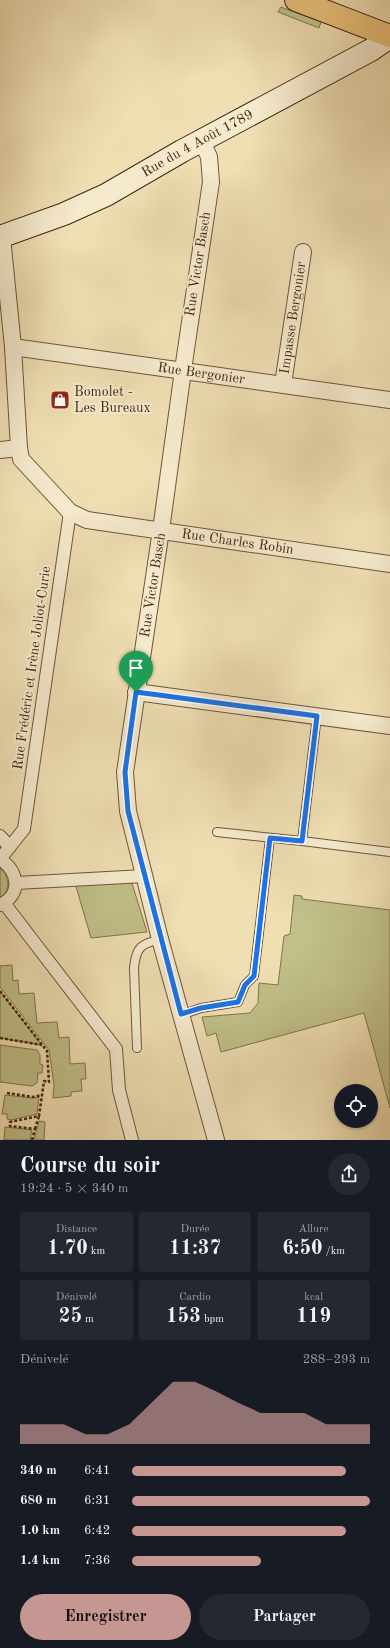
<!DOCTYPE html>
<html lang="fr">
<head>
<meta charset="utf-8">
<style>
  :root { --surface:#171b24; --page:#242831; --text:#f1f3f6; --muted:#9ea1a6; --accent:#c59692 }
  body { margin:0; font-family:"Old Standard TT",serif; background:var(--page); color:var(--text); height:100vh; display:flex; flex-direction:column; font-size:15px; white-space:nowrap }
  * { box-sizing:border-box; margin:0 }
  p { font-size:13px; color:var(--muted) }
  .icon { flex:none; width:22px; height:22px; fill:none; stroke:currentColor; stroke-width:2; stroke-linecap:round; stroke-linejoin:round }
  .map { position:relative; height:1140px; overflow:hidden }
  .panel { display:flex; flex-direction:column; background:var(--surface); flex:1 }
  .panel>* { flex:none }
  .tools { position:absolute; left:334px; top:1084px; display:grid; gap:8px }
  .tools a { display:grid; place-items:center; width:44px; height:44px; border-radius:50%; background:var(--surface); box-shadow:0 1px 3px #0004; font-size:20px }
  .pin { position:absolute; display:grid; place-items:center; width:34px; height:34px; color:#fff; margin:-41px -17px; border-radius:50% 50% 50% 0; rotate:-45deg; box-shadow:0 0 4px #0007 }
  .pin .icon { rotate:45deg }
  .round { display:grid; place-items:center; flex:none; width:42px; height:42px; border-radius:21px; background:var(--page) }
  .overview { display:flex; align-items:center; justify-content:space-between; height:68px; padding:0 20px }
  h1 { font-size:22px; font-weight:600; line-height:30px }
  .stats { display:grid; grid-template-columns:repeat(3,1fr); gap:6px; height:68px; padding:4px 20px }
  .stats div { display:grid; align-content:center; border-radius:4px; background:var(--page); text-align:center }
  .stats b { font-size:20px; font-weight:600 }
  .stats small { font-size:11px; font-weight:400 }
  .stats p { font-size:11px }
  .chart { height:112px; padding:8px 20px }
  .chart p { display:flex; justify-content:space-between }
  .chart svg { width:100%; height:72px; margin-top:4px; fill:var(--accent); opacity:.7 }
  .action { display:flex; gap:8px; margin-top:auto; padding:8px 20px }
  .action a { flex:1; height:46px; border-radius:24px; background:var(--accent); color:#111; font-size:16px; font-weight:600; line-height:46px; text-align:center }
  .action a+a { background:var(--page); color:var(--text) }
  ul { padding:0 20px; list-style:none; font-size:13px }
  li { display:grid; grid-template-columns:64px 48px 1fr; align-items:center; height:30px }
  li i { height:10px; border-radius:5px; background:var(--accent) }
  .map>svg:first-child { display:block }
</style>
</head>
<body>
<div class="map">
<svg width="390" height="1140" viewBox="0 0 390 1140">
  <rect width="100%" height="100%" fill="#efdfb3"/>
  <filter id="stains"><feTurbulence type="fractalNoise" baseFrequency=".005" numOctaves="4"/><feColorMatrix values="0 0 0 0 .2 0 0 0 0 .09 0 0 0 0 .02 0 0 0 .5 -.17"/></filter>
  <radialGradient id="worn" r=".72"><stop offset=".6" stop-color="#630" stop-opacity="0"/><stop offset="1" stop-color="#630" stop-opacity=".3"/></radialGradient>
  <path fill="#c0c088" stroke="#82734c" d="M281,7L321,22L319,28L278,12Z
    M0,868C10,877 11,891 0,899Z
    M131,880L147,932L91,938L75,883Z
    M294,895L302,896V899L390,910V1108L364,1013L221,1052L216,1033L207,1036L202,1017L250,1013L258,1003L259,983L278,985L284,936L290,934Z
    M12,965L13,981L18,980L19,994L34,993L37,1023L57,1022L59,1038L69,1037L70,1064L85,1063L86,1079H81L82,1091L71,1092V1096L53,1098L54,1085L49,1050L0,987V966Z
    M0,991L42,1045L0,1038Z
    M0,1045L37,1050L40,1055V1064L43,1065L42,1073H38L37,1083L32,1086L0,1082Z
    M5,1095L32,1098L39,1097L37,1114L11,1120L7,1119V1114H2Z
    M39,1121L45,1122L44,1140H34Z
    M5,1127L32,1130L30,1140H4Z"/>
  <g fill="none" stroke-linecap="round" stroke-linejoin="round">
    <g stroke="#70543a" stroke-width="10">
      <path id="service" d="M317,716L302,841L390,852
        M217,832L302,841
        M181,1015L201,1008L238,1002L245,985L254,976L270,838
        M137,1048L134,968C136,947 141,944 160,939"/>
    </g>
    <g stroke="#70543a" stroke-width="14">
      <path id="pedestrian" d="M0,836L10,847
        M0,859L24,829L70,512
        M0,859C18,871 23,894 0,905
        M16,883L144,876
        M4,903L116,1049L119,1090L132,1140"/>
    </g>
    <g stroke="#70543a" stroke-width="18">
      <g id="minor">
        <path d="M202,141L209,157L211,182L185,356L161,530L125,772L128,811L160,939L216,1140"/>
        <path id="s1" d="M2,237L13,347L19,448L21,459L70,512L87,520L390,564"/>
        <path id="s2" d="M13,347L390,400"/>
        <path id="s3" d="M283,384L303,252"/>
        <path d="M0,450L19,448"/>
        <path d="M136,692L390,726"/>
      </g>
    </g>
    <g stroke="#452611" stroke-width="24">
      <g id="secondary">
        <path id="s4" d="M0,237L64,214L106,195L182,151L371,50L390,37"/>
      </g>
    </g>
    <g stroke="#452611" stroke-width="24">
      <path id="primary" d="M296,0L390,36"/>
    </g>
    <path stroke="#452611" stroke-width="2.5" stroke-dasharray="3 2" stroke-linecap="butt" d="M0,991L47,1051L49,1082L44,1081L39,1116L10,1122V1126L35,1129L32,1140
      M0,1038L42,1045
      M7,1093L33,1097L42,1095
      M35,1129L39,1116"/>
    <use href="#service" stroke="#f5eace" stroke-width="8"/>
    <use href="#pedestrian" stroke="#f5eace" stroke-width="12"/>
    <use href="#minor" stroke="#f5eace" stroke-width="16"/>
    <use href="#secondary" stroke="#f5eace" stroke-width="22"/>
    <use href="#primary" stroke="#e8c07a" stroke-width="22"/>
  </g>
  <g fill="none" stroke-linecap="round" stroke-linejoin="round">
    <g stroke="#fff" stroke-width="8">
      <path id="route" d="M136,692L317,716L302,841L270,838L254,976L245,985L238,1002L201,1008L181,1014L128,811L125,772Z"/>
    </g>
    <use href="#route" stroke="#1a73e8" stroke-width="5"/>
  </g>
  <defs>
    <g id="shop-square" transform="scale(1)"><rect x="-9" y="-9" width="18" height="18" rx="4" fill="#8f2418" stroke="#f5eace"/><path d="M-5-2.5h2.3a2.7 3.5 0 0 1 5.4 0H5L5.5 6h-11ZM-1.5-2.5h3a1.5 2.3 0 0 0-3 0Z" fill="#fff"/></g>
  </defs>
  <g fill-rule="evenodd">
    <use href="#shop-square" x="60" y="400"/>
  </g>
  <g text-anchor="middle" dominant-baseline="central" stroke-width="4" stroke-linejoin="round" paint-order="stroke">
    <g font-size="14" fill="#452611" stroke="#f5eace">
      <text stroke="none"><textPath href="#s4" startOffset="219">Rue du 4 Août 1789</textPath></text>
      <text transform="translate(198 264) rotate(-81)">Rue Victor Basch</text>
      <text stroke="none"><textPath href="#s3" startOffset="67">Impasse Bergonier</textPath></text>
      <text stroke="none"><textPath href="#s2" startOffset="190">Rue Bergonier</textPath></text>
      <text stroke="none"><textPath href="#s1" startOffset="466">Rue Charles Robin</textPath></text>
      <text transform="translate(153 585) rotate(-81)">Rue Victor Basch</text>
      <text transform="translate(32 668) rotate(-82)">Rue Frédéric et Irène Joliot-Curie</text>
    </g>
    <g font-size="14" fill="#452611" stroke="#f5eace" text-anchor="start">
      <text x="74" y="392">Bomolet -<tspan x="74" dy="16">Les Bureaux</tspan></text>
    </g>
  </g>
  <rect width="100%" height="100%" filter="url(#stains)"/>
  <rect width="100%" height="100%" fill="url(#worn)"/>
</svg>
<div class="tools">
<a><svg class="icon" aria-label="locate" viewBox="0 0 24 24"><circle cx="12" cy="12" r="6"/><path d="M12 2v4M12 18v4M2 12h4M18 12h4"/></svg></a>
</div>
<div class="pin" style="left:136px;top:692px;background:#1e9e55"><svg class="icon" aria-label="arrive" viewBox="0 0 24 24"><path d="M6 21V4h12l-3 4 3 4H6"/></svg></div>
</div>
<section class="panel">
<div class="overview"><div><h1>Course du soir</h1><p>19:24 · 5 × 340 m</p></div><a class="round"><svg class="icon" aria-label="share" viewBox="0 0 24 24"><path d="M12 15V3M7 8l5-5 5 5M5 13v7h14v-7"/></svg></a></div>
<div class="stats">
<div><p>Distance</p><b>1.70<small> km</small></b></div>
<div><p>Durée</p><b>11:37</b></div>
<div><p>Allure</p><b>6:50<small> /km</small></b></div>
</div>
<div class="stats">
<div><p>Dénivelé</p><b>25<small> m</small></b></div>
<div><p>Cardio</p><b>153<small> bpm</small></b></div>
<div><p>kcal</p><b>119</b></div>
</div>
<div class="chart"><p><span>Dénivelé</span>288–293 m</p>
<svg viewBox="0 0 160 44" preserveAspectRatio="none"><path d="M0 44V32L10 32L20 32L30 38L40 38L50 32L60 19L70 6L80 6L90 12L100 19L110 25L120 25L130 25L140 32L150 32L160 32V44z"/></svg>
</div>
<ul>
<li><b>340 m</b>6:41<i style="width:90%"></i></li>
<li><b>680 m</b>6:31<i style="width:100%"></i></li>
<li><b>1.0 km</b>6:42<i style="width:90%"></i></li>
<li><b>1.4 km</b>7:36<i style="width:54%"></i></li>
</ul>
<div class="action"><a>Enregistrer</a><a>Partager</a></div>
</section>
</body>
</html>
